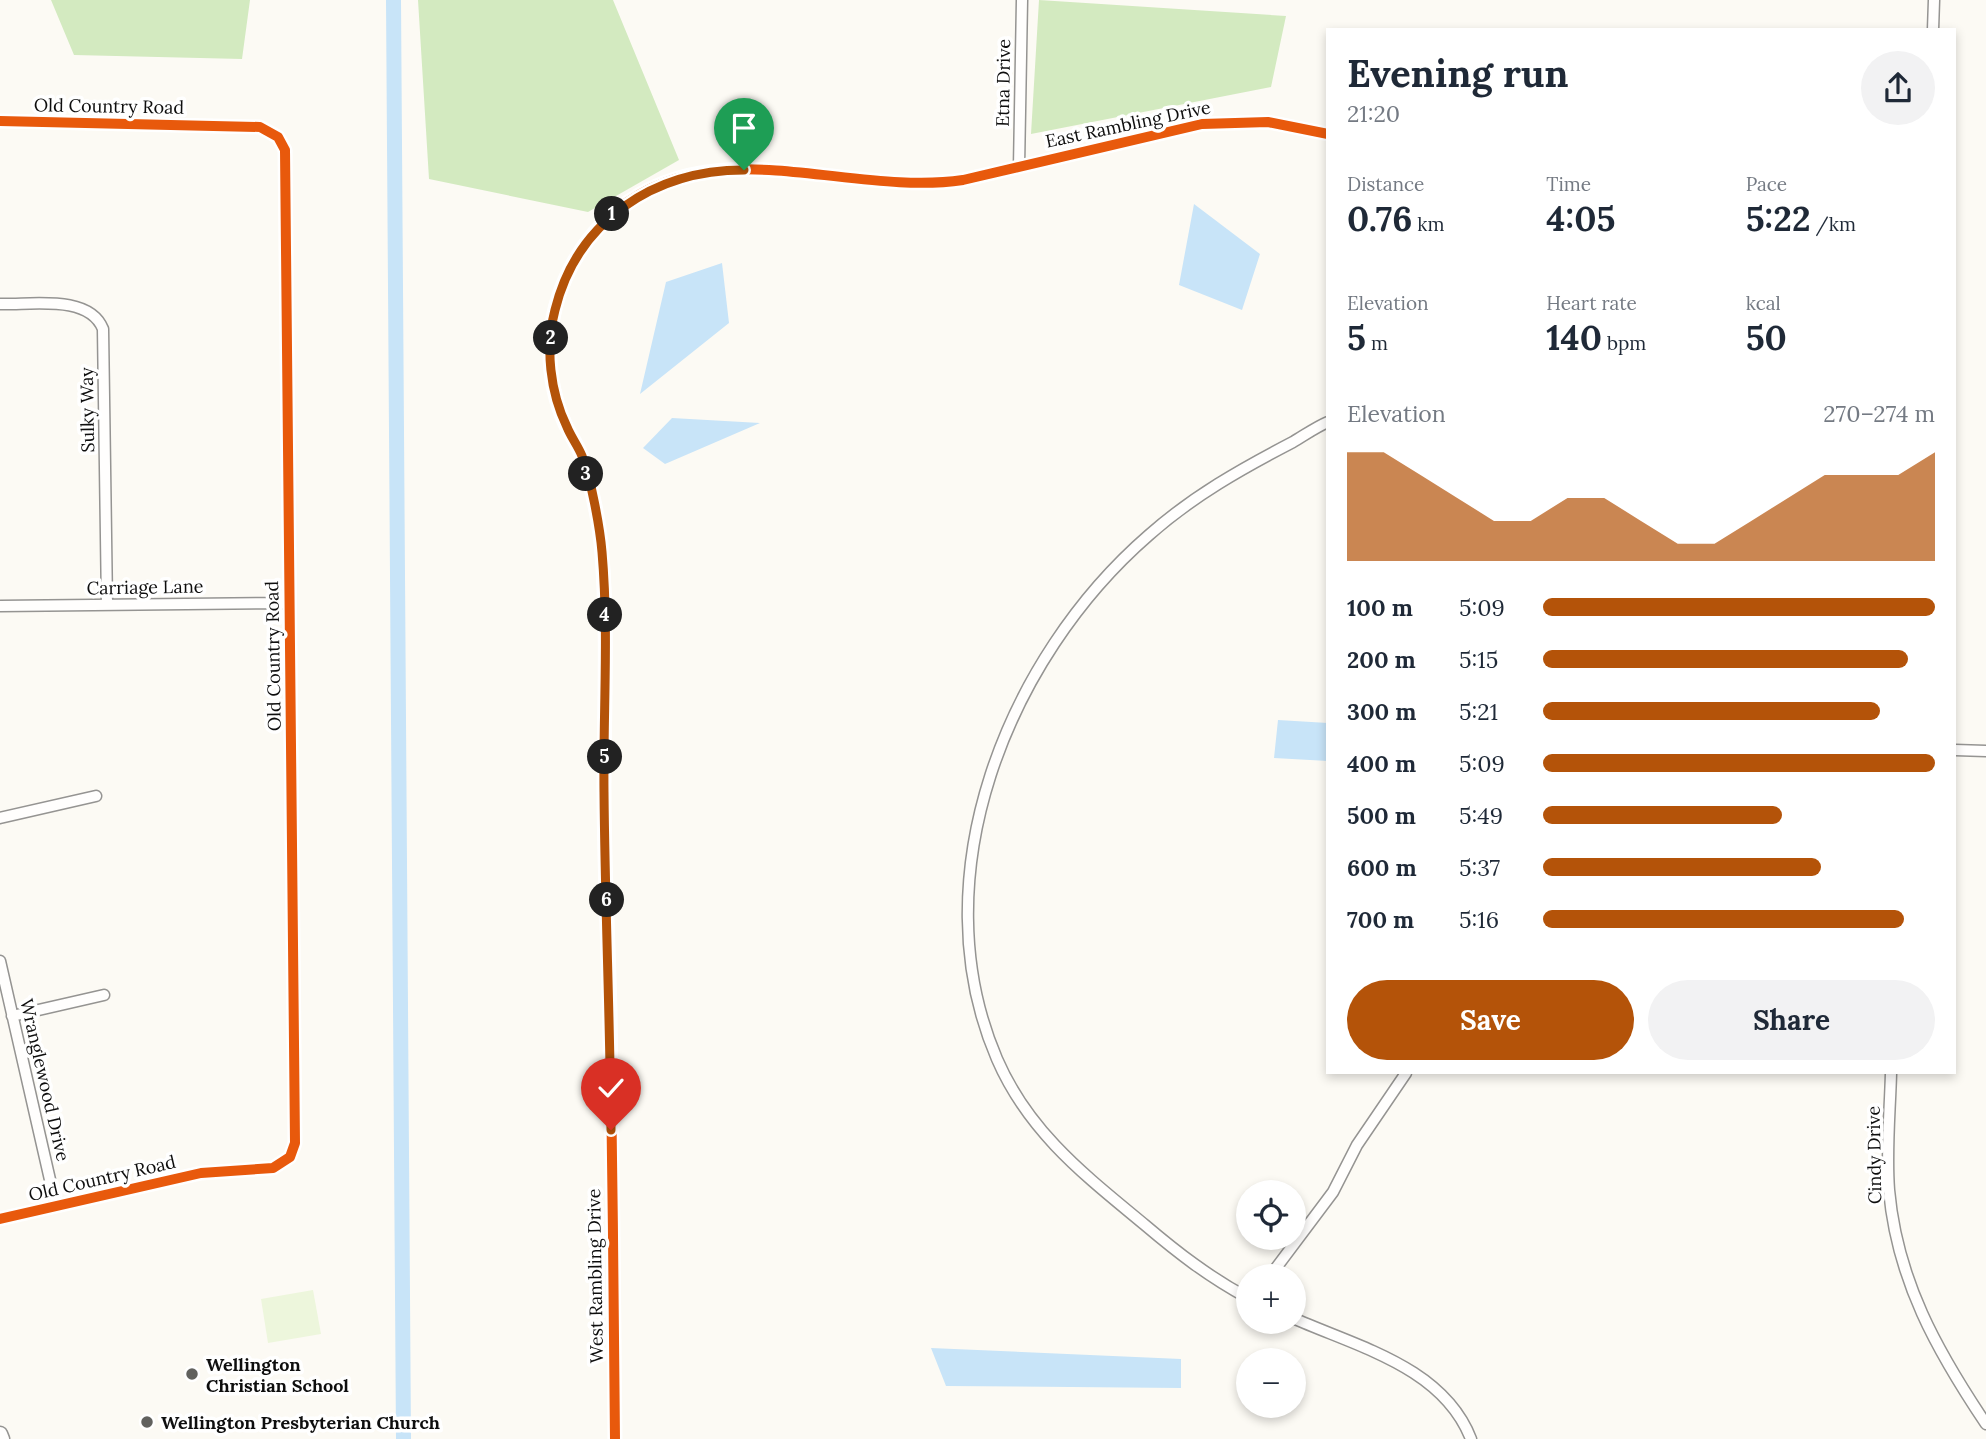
<!DOCTYPE html>
<html lang="en">
<head>
<meta charset="utf-8">
<style>
  :root { --surface:#fff; --page:#f2f2f3; --text:#1f2937; --muted:#747a83; --accent:#b45309 }
  body { margin:0; font-family:Lora,serif; background:var(--page); color:var(--text); height:100vh; display:flex; flex-direction:column; font-size:26px; white-space:nowrap }
  * { box-sizing:border-box; margin:0 }
  p { font-size:23px; color:var(--muted) }
  .icon { flex:none; width:38px; height:38px; fill:none; stroke:currentColor; stroke-width:2; stroke-linecap:round; stroke-linejoin:round }
  .map { position:relative; flex:1; overflow:hidden }
  .sheet { position:absolute; left:1326px; top:28px; width:630px; height:1046px; display:flex; flex-direction:column; background:var(--surface); border-radius:0px; box-shadow:0 4px 10px #0003 }
  .sheet>* { flex:none }
  .buttons { position:absolute; left:1236px; top:1180px; display:grid; gap:14px }
  .buttons a { display:grid; place-items:center; width:70px; height:70px; border-radius:50%; background:var(--surface); box-shadow:0 4px 10px #0003; font-size:35px }
  .pin { position:absolute; display:grid; place-items:center; width:60px; height:60px; color:#fff; margin:-72px -30px; border-radius:50% 50% 50% 0; rotate:-45deg; box-shadow:0 0 7px #0007 }
  .pin .icon { rotate:45deg }
  .km { position:absolute; width:35px; height:35px; margin:-18px; border-radius:50%; background:#222; color:#fff; font-size:19px; line-height:35px; text-align:center }
  .round { display:grid; place-items:center; flex:none; width:74px; height:74px; border-radius:37px; background:var(--page) }
  .headline { display:flex; align-items:center; justify-content:space-between; height:119px; padding:0 21px }
  h1 { font-size:38px; font-weight:700; line-height:52px }
  .metrics { display:grid; grid-template-columns:repeat(3,1fr); gap:10px; height:119px; padding:7px 21px }
  .metrics div { display:grid; align-content:center }
  .metrics b { font-size:35px; font-weight:700 }
  .metrics small { font-size:19px; font-weight:400 }
  .metrics p { font-size:19px }
  .chart { height:196px; padding:14px 21px }
  .chart p { display:flex; justify-content:space-between }
  .chart svg { width:100%; height:126px; margin-top:7px; fill:var(--accent); opacity:.7 }
  .primary-button { display:flex; gap:14px; margin-top:auto; padding:14px 21px }
  .primary-button a { flex:1; height:80px; border-radius:42px; background:var(--accent); color:#fff; font-size:28px; font-weight:700; line-height:80px; text-align:center }
  .primary-button a+a { background:var(--page); color:var(--text) }
  ul { padding:0 21px; list-style:none; font-size:23px }
  li { display:grid; grid-template-columns:112px 84px 1fr; align-items:center; height:52px }
  li i { height:18px; border-radius:9px; background:var(--accent) }
  .map>svg:first-child { display:block }
</style>
</head>
<body>
<div class="map">
<svg width="1986" height="1439" viewBox="0 0 1986 1439">
  <rect width="100%" height="100%" fill="#fcfaf4"/>
  <path fill="#d3eac0" d="M51,0H250L242,59L74,55Z
    M418,0H613L679,160L588,212L429,179Z
    M1039,0L1286,16L1271,87L1031,134Z"/>
  <path fill="#edf6dc" d="M313,1290L321,1334L268,1343L261,1299Z"/>
  <path fill="#c8e4f8" d="M386,0H401L411,1439H396Z
    M1194,204L1260,254L1242,310L1179,285Z
    M722,263L729,323L640,394L666,282Z
    M672,418L760,423L665,464L643,448Z
    M1278,720L1328,723V761L1274,758Z
    M931,1348L1181,1359V1388L946,1386Z"/>
  <g fill="none" stroke-linecap="round" stroke-linejoin="round">
    <g stroke="#959492" stroke-width="13">
      <path id="minor" d="M1933,30L1934,0
        M0,121L260,127L278,137L285,150L295,1143L290,1157L273,1168L201,1173L0,1219
        M1019,167L1022,0
        M0,304C31,305 89,294 103,329L107,605
        M0,606L290,603
        M1955,750L1986,751
        M0,818L96,796
        M0,961L56,1206
        M12,1016L104,995
        M1891,1073C1890,1112 1886,1151 1889,1190C1897,1280 1937,1351 1986,1424
        M1270,1276L1333,1192L1357,1145L1406,1073
        M1248,1298C1209,1277 1178,1253 1145,1225C1086,1176 1029,1133 997,1059C919,878 1007,658 1149,535C1193,496 1241,469 1293,442C1305,435 1316,427 1328,422
        M1293,1318C1358,1347 1443,1367 1471,1439
        M615,1439C613,1296 613,1152 610,1009C608,936 604,863 604,790C604,712 608,634 602,555C600,525 592,489 583,460C579,447 571,436 565,424C554,399 549,371 550,344C552,293 577,243 617,210C715,129 850,197 963,180L1202,124L1268,122L1328,134"/>
    </g>
    <g stroke="#959492" stroke-width="17">
      <path id="tertiary" d="M0,1434L2,1439"/>
    </g>
    <use href="#minor" stroke="#fffefd" stroke-width="10"/>
    <use href="#tertiary" stroke="#fffefd" stroke-width="14"/>
    <g stroke="#fff" stroke-width="15">
      <path id="cycleway" d="M0,121L260,127L278,137L285,150L295,1143L290,1157L273,1168L201,1173L0,1219
        M615,1439C613,1296 613,1152 610,1009C608,936 604,863 604,790C604,712 608,634 602,555C600,525 592,489 583,460C579,447 571,436 565,424C554,399 549,371 550,344C552,293 577,243 617,210C715,129 850,197 963,180L1202,124L1268,122L1328,134"/>
    </g>
    <use href="#cycleway" stroke="#e8590c" stroke-width="10"/>
  </g>
  <g fill="none" stroke-linecap="round" stroke-linejoin="round">
    <g stroke="#fff" stroke-width="14">
      <path id="route" d="M611,1130C610,1017 605,905 604,792C603,712 609,632 602,552C600,528 591,479 582,456C578,446 571,437 567,427C550,392 545,348 555,310C577,221 654,170 744,170"/>
    </g>
    <use href="#route" stroke="#b45309" stroke-width="9"/>
  </g>
  <g fill="#61615e" stroke="#fff" stroke-width="2.5">
    <circle cx="192" cy="1374" r="7"/>
    <circle cx="147" cy="1422" r="7"/>
  </g>
  <g text-anchor="middle" dominant-baseline="central" stroke-width="7" stroke-linejoin="round" paint-order="stroke">
    <g font-size="18" fill="#0e0e0e" stroke="#fff">
      <text transform="translate(1003 83) rotate(-89)">Etna Drive</text>
      <text transform="translate(109 106) rotate(1)">Old Country Road</text>
      <text transform="translate(1128 124) rotate(-12)">East Rambling Drive</text>
      <text transform="translate(87 410) rotate(-91)">Sulky Way</text>
      <text transform="translate(145 587) rotate(-1)">Carriage Lane</text>
      <text transform="translate(273 656) rotate(-91)">Old Country Road</text>
      <text transform="translate(45 1080) rotate(77)">Wranglewood Drive</text>
      <text transform="translate(1874 1155) rotate(-91)">Cindy Drive</text>
      <text transform="translate(102 1178) rotate(-13)">Old Country Road</text>
      <text transform="translate(595 1276) rotate(-91)">West Rambling Drive</text>
    </g>
    <g font-size="18" font-weight="bold" fill="#0e0e0e" stroke="#fff" text-anchor="start">
      <text x="206" y="1364">Wellington<tspan x="206" dy="21">Christian School</tspan></text>
      <text x="161" y="1422">Wellington Presbyterian Church</text>
    </g>
  </g>
</svg>
<div class="buttons">
<a><svg class="icon" aria-label="locate" viewBox="0 0 24 24"><circle cx="12" cy="12" r="6"/><path d="M12 2v4M12 18v4M2 12h4M18 12h4"/></svg></a>
<a>+</a>
<a>−</a>
</div>
<div class="pin" style="left:744px;top:170px;background:#1e9e55"><svg class="icon" aria-label="arrive" viewBox="0 0 24 24"><path d="M6 21V4h12l-3 4 3 4H6"/></svg></div>
<div class="pin" style="left:611px;top:1130px;background:#d93025"><svg class="icon" aria-label="check" viewBox="0 0 24 24"><path d="M5 12l5 5 9-10"/></svg></div>
<b class="km" style="left:612px;top:214px">1</b>
<b class="km" style="left:551px;top:338px">2</b>
<b class="km" style="left:586px;top:474px">3</b>
<b class="km" style="left:605px;top:615px">4</b>
<b class="km" style="left:605px;top:757px">5</b>
<b class="km" style="left:607px;top:900px">6</b>
<section class="sheet">
<div class="headline"><div><h1>Evening run</h1><p>21:20</p></div><a class="round"><svg class="icon" aria-label="share" viewBox="0 0 24 24"><path d="M12 15V3M7 8l5-5 5 5M5 13v7h14v-7"/></svg></a></div>
<div class="metrics">
<div><p>Distance</p><b>0.76<small> km</small></b></div>
<div><p>Time</p><b>4:05</b></div>
<div><p>Pace</p><b>5:22<small> /km</small></b></div>
</div>
<div class="metrics">
<div><p>Elevation</p><b>5<small> m</small></b></div>
<div><p>Heart rate</p><b>140<small> bpm</small></b></div>
<div><p>kcal</p><b>50</b></div>
</div>
<div class="chart"><p><span>Elevation</span>270–274 m</p>
<svg viewBox="0 0 160 44" preserveAspectRatio="none"><path d="M0 44V6L10 6L20 14L30 22L40 30L50 30L60 22L70 22L80 30L90 38L100 38L110 30L120 22L130 14L140 14L150 14L160 6V44z"/></svg>
</div>
<ul>
<li><b>100 m</b>5:09<i style="width:100%"></i></li>
<li><b>200 m</b>5:15<i style="width:93%"></i></li>
<li><b>300 m</b>5:21<i style="width:86%"></i></li>
<li><b>400 m</b>5:09<i style="width:100%"></i></li>
<li><b>500 m</b>5:49<i style="width:61%"></i></li>
<li><b>600 m</b>5:37<i style="width:71%"></i></li>
<li><b>700 m</b>5:16<i style="width:92%"></i></li>
</ul>
<div class="primary-button"><a>Save</a><a>Share</a></div>
</section>
</div>
</body>
</html>
